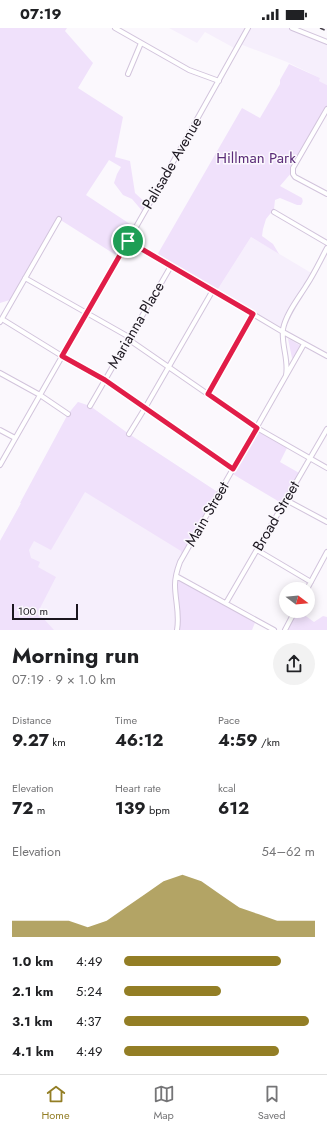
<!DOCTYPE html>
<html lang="en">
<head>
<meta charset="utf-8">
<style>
  :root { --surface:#fff; --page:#f2f2f2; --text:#202124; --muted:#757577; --line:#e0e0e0; --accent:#937e25 }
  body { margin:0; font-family:Jost,sans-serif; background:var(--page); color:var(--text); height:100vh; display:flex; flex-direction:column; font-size:15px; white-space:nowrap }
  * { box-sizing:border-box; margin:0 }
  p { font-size:13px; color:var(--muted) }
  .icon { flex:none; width:22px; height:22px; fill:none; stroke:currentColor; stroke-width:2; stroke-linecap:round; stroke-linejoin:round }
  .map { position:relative; height:602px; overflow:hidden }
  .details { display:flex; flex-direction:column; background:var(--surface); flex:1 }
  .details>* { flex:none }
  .needle { width:26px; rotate:106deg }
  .fabs { position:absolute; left:279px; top:554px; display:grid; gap:8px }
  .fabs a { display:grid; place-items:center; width:36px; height:36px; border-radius:50%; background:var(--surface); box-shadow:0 2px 10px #0003; font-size:20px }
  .scale { position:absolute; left:12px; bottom:10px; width:66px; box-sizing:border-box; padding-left:4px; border:2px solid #1b161f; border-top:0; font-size:11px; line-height:14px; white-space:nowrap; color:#1b161f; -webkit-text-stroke:3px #fbf8fd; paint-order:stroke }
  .pin { position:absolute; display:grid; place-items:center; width:34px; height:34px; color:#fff; margin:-17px; border:2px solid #fff; border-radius:50%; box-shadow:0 1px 4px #0007 }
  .round { display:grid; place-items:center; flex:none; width:42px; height:42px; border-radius:21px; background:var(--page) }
  .head { display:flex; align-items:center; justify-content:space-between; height:68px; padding:0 12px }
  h1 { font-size:22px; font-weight:700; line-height:30px }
  .stats { display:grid; grid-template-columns:repeat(3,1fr); gap:6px; height:68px; padding:4px 12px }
  .stats div { display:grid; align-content:center }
  .stats b { font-size:17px; font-weight:700 }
  .stats small { font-size:11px; font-weight:400 }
  .stats p { font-size:11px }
  .chart { height:112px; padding:8px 12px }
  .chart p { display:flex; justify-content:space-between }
  .chart svg { width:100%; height:72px; margin-top:4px; fill:var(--accent); opacity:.7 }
  ul { padding:0 12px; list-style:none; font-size:13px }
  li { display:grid; grid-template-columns:64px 48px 1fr; align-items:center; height:30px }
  li i { height:10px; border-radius:5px; background:var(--accent) }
  .status { display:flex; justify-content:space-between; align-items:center; height:28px; padding:0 20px; background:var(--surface); direction:ltr }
  .status svg { height:11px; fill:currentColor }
  .tab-bar { display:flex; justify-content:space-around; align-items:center; height:56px; border-top:1px solid var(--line); background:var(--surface); font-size:11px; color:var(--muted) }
  .tab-bar a { display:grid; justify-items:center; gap:2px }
  .tab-bar .active { color:var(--accent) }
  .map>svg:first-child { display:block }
</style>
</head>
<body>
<div class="status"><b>07:19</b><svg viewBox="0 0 49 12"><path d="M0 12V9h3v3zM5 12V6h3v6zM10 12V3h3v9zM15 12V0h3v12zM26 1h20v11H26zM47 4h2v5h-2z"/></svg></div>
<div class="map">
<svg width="327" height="602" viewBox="0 0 327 602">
  <rect width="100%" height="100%" fill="#fbf8fd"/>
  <path fill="#f6effc" d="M169,0H292L327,14V57L319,53L320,50L287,34L240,16L236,21L205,4L197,15Z
    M251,209L313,246L289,283L283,303L216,264Z
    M78,374L90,378L129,406L219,465L178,541L177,602H0V513L20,477L68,386Z"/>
  <path fill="#f0e1fb" d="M0,0H67L65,3L93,35L78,60L123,89L115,129L130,133L135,165L148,177L144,185L132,171L123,167L114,155L117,146L121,139L109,132L86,167L136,200L119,229L59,191L13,271L0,275Z
    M289,36L320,50L319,53L327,57V80L292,144L280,158L302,170C303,173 303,174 301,177H297L280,170L275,172L274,181L266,191L263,201L262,208L273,216L279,226L251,209L216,264L156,229L242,80L260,90L280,56V52Z
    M288,311L291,312L301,318L294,331L292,330Z
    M78,374L90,378L129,406L219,465L182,528L181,523L85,464L51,522L34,513L29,522L31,530L40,534L38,539L56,549L37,586L44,591L54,602H0V513L20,477L21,475H20L68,386Z
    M257,400L288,418L280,434L301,446L283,476L231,445Z
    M176,548L256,592L252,602H177Z
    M295,583H299L314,594L323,588L327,589V602H285Z"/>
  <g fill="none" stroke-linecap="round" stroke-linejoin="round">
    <g stroke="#d2c4dc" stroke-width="6">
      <path id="street" d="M115,0L189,42L219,53
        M292,0L327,14
        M128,46L141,15
        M327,81L293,140V146L295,149L327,166
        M274,184L327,215
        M128,213L204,257L283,304L327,328
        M25,250L129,309
        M2,291L62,328L105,352L233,441
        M0,294L59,191
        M128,311L257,400L327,440
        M0,345L40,367L68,386
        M286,347C289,332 281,317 283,301C286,286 298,271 306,258C314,246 320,233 327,220
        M208,366L253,286
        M90,378L171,238
        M0,402L15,410
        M129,406L145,380L213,262
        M0,437L168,143L248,0
        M286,472L327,494
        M257,522L311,554
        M176,548L274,602
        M307,561L327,524
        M226,575L327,401
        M177,602C180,586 175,572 175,557C175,549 177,542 180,534L304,316
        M285,602L295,583"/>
    </g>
    <use href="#street" stroke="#fff" stroke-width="4"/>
    <path stroke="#47424b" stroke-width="1.5" stroke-dasharray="5 5" stroke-linecap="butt" d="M320,0L327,3"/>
  </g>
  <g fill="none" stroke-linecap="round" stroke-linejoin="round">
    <g stroke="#fff" stroke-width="8">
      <path id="route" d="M128,213L253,286L208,366L257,400L233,441L105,352L62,328Z"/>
    </g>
    <use href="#route" stroke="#e11d48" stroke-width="5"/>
  </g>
  <g text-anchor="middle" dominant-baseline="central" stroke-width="3" stroke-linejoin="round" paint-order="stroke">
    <g font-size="15" fill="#5b2c78" stroke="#fbf8fd">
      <text x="256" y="130">Hillman Park</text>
    </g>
    <g font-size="15" fill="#1b161f" stroke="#fbf8fd">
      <text transform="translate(172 135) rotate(-60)">Palisade Avenue</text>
      <text transform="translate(136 297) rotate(-60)">Marianna Place</text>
      <text transform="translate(207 486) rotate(-60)">Main Street</text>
      <text transform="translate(276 488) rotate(-60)">Broad Street</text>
    </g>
  </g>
</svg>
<div class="fabs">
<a><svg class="needle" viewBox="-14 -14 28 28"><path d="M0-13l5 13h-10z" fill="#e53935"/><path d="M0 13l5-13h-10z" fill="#757577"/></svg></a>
</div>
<div class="scale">100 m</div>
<div class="pin" style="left:128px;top:213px;background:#1e9e55"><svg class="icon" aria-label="arrive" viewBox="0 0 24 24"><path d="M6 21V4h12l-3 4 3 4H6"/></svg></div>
</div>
<section class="details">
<div class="head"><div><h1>Morning run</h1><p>07:19 · 9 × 1.0 km</p></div><a class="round"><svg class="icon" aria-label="share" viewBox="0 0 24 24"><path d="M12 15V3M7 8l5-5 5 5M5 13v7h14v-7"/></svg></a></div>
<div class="stats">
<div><p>Distance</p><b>9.27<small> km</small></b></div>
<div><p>Time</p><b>46:12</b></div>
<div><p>Pace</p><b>4:59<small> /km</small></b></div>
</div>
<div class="stats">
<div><p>Elevation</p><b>72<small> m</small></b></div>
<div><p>Heart rate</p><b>139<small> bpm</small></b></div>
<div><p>kcal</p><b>612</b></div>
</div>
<div class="chart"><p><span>Elevation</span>54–62 m</p>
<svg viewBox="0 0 160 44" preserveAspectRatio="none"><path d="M0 44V34L10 34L20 34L30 34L40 38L50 34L60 26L70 18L80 10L90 6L100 10L110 18L120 26L130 30L140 34L150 34L160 34V44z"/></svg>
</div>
<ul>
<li><b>1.0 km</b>4:49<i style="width:82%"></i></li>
<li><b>2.1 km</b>5:24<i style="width:51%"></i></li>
<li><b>3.1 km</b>4:37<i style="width:97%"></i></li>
<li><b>4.1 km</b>4:49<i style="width:81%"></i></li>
</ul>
</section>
<nav class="tab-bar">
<a class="active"><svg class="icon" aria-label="home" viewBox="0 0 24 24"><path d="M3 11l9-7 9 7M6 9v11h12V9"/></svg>Home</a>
<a><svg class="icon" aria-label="map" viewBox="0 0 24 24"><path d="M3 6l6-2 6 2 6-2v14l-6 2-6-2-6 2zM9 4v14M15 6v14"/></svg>Map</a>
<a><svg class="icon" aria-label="saved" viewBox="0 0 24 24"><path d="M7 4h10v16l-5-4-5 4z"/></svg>Saved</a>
</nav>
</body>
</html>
